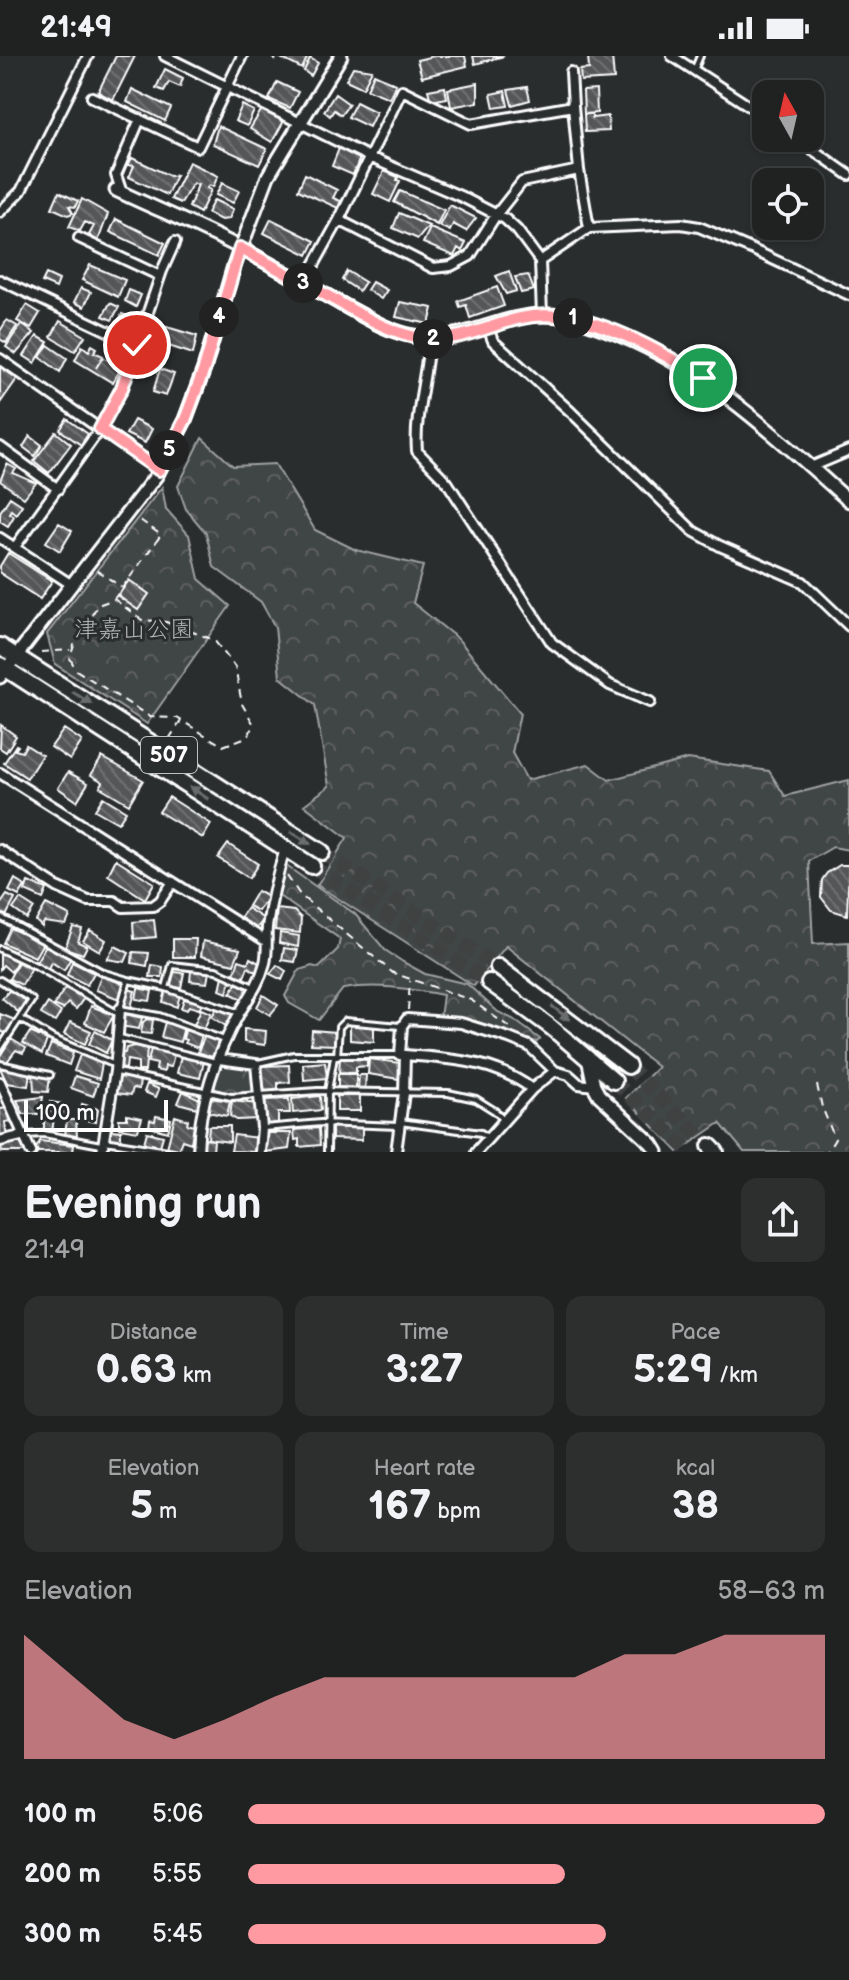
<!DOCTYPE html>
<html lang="en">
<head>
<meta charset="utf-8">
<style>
  :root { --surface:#202222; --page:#2d2f2f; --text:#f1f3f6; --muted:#a2a4a5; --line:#3d3f40; --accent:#ff9aa2 }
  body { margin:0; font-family:"Balsamiq Sans","Klee One",sans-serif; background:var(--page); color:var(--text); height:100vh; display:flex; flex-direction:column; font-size:30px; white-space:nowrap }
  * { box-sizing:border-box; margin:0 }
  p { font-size:26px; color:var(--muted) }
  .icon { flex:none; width:44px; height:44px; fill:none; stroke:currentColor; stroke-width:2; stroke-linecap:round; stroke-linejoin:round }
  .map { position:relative; height:1096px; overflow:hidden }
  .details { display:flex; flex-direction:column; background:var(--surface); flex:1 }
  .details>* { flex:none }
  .needle { width:52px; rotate:352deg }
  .fabs { position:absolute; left:752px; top:24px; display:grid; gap:16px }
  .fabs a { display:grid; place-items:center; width:72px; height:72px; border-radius:16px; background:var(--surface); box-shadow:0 2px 6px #0004,0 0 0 2px var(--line); font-size:40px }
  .scale { position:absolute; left:24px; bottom:20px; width:144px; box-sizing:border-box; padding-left:8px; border:4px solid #fff; border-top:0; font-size:22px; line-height:28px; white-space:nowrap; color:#fff; -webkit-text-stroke:6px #2a2d2e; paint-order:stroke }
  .pin { position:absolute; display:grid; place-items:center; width:68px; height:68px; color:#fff; margin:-34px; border:4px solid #fff; border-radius:50%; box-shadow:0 2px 8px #0007 }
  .km { position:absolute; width:40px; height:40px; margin:-20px; border-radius:50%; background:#222; color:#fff; font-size:22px; line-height:40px; text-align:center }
  .round { display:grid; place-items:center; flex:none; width:84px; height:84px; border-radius:16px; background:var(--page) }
  .head { display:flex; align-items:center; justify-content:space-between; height:136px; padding:0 24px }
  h1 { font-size:44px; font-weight:600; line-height:60px }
  .metrics { display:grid; grid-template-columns:repeat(3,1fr); gap:12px; height:136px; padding:8px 24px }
  .metrics div { display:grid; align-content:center; border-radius:16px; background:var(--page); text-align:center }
  .metrics b { font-size:40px; font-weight:600 }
  .metrics small { font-size:22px; font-weight:400 }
  .metrics p { font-size:22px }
  .chart { height:224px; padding:16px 24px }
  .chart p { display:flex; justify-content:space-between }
  .chart svg { width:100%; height:144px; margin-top:8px; fill:var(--accent); opacity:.7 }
  ul { padding:0 24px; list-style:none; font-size:26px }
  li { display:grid; grid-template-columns:128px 96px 1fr; align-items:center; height:60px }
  li i { height:20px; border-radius:10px; background:var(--accent) }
  .status { display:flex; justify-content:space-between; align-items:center; height:56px; padding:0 40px; background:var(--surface); direction:ltr }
  .status svg { height:22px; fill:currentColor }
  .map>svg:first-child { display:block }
</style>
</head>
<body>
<div class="status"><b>21:49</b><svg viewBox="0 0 49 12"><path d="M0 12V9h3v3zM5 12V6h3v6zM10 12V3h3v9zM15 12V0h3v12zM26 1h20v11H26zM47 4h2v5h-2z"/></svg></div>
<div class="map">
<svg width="849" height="1096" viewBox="0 0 849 1096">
  <defs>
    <pattern id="forest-crowns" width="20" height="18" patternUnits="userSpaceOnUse" patternTransform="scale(2)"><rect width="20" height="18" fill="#414445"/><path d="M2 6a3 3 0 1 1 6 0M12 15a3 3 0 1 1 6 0" fill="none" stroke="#5e6061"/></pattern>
    <pattern id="building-back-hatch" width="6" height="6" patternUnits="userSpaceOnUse" patternTransform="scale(2)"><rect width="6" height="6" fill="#555758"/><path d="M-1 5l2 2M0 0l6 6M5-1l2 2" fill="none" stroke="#6e7071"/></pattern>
  </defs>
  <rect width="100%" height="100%" fill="#2a2d2e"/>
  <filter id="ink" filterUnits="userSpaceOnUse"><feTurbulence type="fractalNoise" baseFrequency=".0125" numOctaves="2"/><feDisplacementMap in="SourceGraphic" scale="16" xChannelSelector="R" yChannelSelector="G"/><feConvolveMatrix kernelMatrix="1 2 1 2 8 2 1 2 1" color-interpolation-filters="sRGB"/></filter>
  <g filter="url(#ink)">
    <path fill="url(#forest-crowns)" stroke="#a0a2a2" stroke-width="2" d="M202,382L233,410L275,408L315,474L356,494L423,510L413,547L458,583L520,657L512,697L527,724L588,708L609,724L688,703L769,715L785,740L849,724V794L833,791L809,805L813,888L849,886V1096H744L720,1067L678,1096L626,1042L658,1011L506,890L474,930L317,829L347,782L304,749L329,730L315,649L280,621L275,571L261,546L214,511L206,477L186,453L178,430Z
      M162,431L166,453L189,479L199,523L230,550L147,668L55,608L47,578Z
      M285,809L355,858L385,894L403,906L425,918L467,928L498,956L513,963L540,983L537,986C504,979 474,964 440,962L443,939C409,933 378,927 343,933L319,964L289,947L285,940L299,914L312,910L319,912L338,893L340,883L279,840Z
      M224,1007L252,1011L257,1038L231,1039L214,1032L220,1010Z"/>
    <path fill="url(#building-back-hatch)" stroke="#fff" stroke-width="2" d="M116,0H135L113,44L98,36Z
      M270,0H308L302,13L277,0L275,4Z
      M434,0H465L467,10L422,21L417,4Z
      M473,0H504L475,8Z
      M588,0H612L614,23L581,25L580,14L589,13Z
      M310,2L318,7L311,20L304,15Z
      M353,11L372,14L363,32L346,24Z
      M165,13L183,22L180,31L169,26L164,35L156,32Z
      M374,18L396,28L389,42L367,33Z
      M277,26L298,36L290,52L269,43Z
      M478,27V46L451,51L448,33Z
      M445,31L447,42L431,45L428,34Z
      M527,31L530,44L512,49L508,34Z
      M132,33L171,52L165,65L127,46Z
      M596,34L597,57L584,58L583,35Z
      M505,35L508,50L494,52L491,38Z
      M335,38L349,48L341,59L334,54L330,60L324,55Z
      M356,46L376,56L369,71L348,61Z
      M242,49L254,55L247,70L235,65Z
      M262,53L284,65L272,86L250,73Z
      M584,58H592V62L608,60L609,75L585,76Z
      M218,70L267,93L259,109L213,88Z
      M340,90L358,98L357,101L360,102L353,119L332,110Z
      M132,102L170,120L176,119L167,139L129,121L134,110L128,109Z
      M189,106L218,120L213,131L209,129L207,132L211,134L200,157L189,151L198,129L193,127L181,147L171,143Z
      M384,115L398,121L397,124L400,125L390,146L373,138Z
      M305,118L337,134L333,142L341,145L338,152L298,134Z
      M222,127L239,135L233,147L216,139Z
      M400,135L444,154L437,169L394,146Z
      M59,136L78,145L75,151L69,150L73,157L68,159L52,152Z
      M82,143L108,158L98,185L89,179L94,170L85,166L80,175L69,171Z
      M214,144L233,153L229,163L221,164L207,157Z
      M450,149L476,162L466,175L453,168L450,175L439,170Z
      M399,157L429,170L418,183L393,172Z
      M116,163L165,187L159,199L110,176Z
      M271,163L315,185L308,199L264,177Z
      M430,172L466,187L462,195L458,192L454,200L423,187Z
      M90,209L125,224L118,241L82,224Z
      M347,215L365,226L359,235L342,224Z
      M509,215L516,235L506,238L496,220Z
      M46,218L59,224L56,232L42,226Z
      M528,219L534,234L521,237L515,221Z
      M372,226L387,234L381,243L367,234Z
      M497,231L504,250L470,262L466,249L460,251L458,245Z
      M81,232L91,236L84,251L74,246Z
      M129,234L141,239L136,251L125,245Z
      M400,246L433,252L429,268L396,261Z
      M110,247L119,251L112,264L103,260Z
      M27,249L40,257L31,272L17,265Z
      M122,258L139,265L134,276L118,268Z
      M7,264L17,270L6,287L0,283V275Z
      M60,265L85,280L75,295L51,281Z
      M150,266L197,280L193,298L144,282Z
      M21,268L34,277L16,298L6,291Z
      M37,280L48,286L35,307L24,300Z
      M48,289L67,302L60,316L40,301Z
      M92,289L97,292L94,296L103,300L96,312L103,301L110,305L112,301L116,303L115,309L121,312L113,327L75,304L82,290L89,295Z
      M0,310L17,323L0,347Z
      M160,313L174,318L166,340L153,336Z
      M67,363L88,378L81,389L60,374Z
      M134,364L152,373L145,387L126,378Z
      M56,376L71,388L49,417L34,405Z
      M30,380L42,389L35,400L23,391Z
      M7,408L16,413L13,417L36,427L24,442L0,425Z
      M10,441L22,449L16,458L11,454L9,457L14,460L8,470L0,465V456Z
      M59,467L72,475L60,495L46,486Z
      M8,497L52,525L40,543L0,517V510Z
      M129,524L149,538L138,554L118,540Z
      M1,669L16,680L6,696L0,692Z
      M64,673L82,685L70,704L51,691Z
      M16,689L18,690L15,694L22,696L26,689L42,699L27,722L4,707Z
      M102,701L143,724L129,748L100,731L103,726L91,719Z
      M68,716L88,727L77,745L58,732Z
      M103,741L126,755L118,767L95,754Z
      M169,741L211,768L203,782L159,756Z
      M228,788L258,808L249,822L218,802Z
      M116,803L154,827L145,843L108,819Z
      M840,809H849L847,859L831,854L821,841L822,824L827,817Z
      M15,823L25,830L19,840L9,835Z
      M28,826L47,833L43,843L25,835Z
      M257,835L268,841L258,855L248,850Z
      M7,839L15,843L6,860L0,856V849Z
      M20,843L34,852L27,863L13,853Z
      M46,848L70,860L66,869L44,866L42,871L36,865Z
      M247,852L264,863L256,873L240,862Z
      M277,853L294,855L301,862L300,877L275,874Z
      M154,864L156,881L134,883L133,866Z
      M73,871L82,873L78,886L87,890L83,898L65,892Z
      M10,872L43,887L35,901L3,887Z
      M90,874L106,884L100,895L83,885Z
      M280,877L299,880L298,891L279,887Z
      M173,883H196L195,901H173Z
      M203,885L240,893L234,908L201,900Z
      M46,889L71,902L64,914L51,906L48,913L36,906Z
      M115,890L129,897L125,906L107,903Z
      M284,892L298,894L295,906L282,904Z
      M0,896L17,905L11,916L3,909L0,913Z
      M133,896L149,897L147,910L132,907Z
      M250,902L261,908L256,916L248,911L244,921L234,918L239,904L248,907Z
      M18,906L31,913L22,929L9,923Z
      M72,906L94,917L87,929L67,919Z
      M152,909L163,911L162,921H150Z
      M277,909L286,915L282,924L270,918Z
      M191,915L209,916L207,927L190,925Z
      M173,916L184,917L181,932L170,930Z
      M101,920L124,928L119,943L96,934Z
      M223,920L231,925L227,937L220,934Z
      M237,927L250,935L244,944L230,937Z
      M65,932L84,942L76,953L68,947L63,953L54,949Z
      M138,932L152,935L150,945L136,943Z
      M128,933L135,935L131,952L123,951Z
      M10,934L26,944L18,956L2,942Z
      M166,934L180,938L177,951L163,946Z
      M263,939L278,949L270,959L257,951Z
      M190,941L203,946L199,953L189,950L187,954L181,952L184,943L189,944Z
      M48,947L61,956L55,966L41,958Z
      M91,950L114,959L104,976L85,967Z
      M217,950L232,959L226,970L212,961Z
      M201,953L211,957L204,973L194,969Z
      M121,957L142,962L139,973L120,970Z
      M0,958L15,964L7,977L2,976L0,972Z
      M147,963L153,964L151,978L141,977L143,966Z
      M70,966L91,975L85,988L64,978Z
      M165,966L184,971L180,986L161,981Z
      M350,969L374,970V986L350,984Z
      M244,973L266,975L265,989L244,986Z
      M185,974L202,979L198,992L185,987L186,984L183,983Z
      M312,974L336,976L335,989L311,988Z
      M95,975L112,984L106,997L89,988Z
      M30,976L47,984L42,998L23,987Z
      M205,979L224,987L217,1003L198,996Z
      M11,983L26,992L23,997L16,994L6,1007L0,1004V1000Z
      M51,988L73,997L69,1009L46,1000Z
      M134,990L147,993L145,1015H138V1006L127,1004L126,1013L117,1012L119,998L125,997L126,992Z
      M151,993L174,998L171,1011L165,1010L164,1016L156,1014L157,1008L148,1006Z
      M80,999L102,1008L99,1023L74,1015Z
      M181,1000L204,1005L200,1022L177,1017Z
      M340,1002L367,1004V1010L356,1011V1017L339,1016Z
      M369,1003L401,1007L399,1023L368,1018Z
      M325,1006L327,1022L304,1024L303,1008Z
      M289,1009L290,1026L278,1027V1036L263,1037L262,1010Z
      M0,1012L30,1017L28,1030L7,1027Z
      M33,1018L50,1021L48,1036L34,1035Z
      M338,1018H356V1032L338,1031Z
      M359,1019H366L365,1033H358Z
      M75,1020L98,1027L93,1040L71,1032Z
      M117,1020L140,1023L139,1033L133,1032L131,1039L116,1037Z
      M147,1028L159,1033L156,1041L144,1036Z
      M183,1035L200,1043L197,1052L178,1047Z
      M320,1040L321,1054L293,1057L292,1043Z
      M337,1040H360V1055H337Z
      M43,1041L40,1058H23L17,1044Z
      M210,1042L230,1045L227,1060L208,1056Z
      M289,1043L290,1057H278V1069H265L264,1044Z
      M232,1045L257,1048L258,1063L237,1064L230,1060Z
      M50,1046L65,1048L64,1058L49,1056Z
      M82,1048L98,1053L96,1066L79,1063Z
      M8,1052L12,1065L5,1066L7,1081H0V1053Z
      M44,1059L54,1060L52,1078L44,1076Z
      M127,1059L142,1062L138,1075L119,1072V1063H127Z
      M156,1060L171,1063L168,1076L149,1071L150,1064L155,1065Z
      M175,1060L188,1064L187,1068L194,1070L191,1087L182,1084L178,1094L167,1092Z
      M67,1064H76L77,1081L65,1079Z
      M209,1070H230V1086L208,1083Z
      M332,1071L362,1072V1084L332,1083Z
      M319,1072L320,1089L299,1091V1083L295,1084L294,1074Z
      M111,1074L121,1075V1085L111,1083Z
      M147,1076L163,1080L160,1090L144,1087Z
      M266,1077H291L289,1093L264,1096Z
      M234,1079L258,1082L256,1096L231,1095Z
      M203,1083L214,1084L213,1096H202Z
      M22,1085L25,1096H2L1,1090Z
      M40,1085L74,1089L73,1096H38L36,1092Z"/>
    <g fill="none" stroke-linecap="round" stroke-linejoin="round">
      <path stroke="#3f4243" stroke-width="14" stroke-dasharray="14 7" stroke-linecap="butt" d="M322,796L498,911
        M312,810L489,926
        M628,1010L710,1090
        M614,1025L690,1096"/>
      <g stroke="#fff" stroke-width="10">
        <path id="lane" d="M695,12L700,0
          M0,861L104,917L128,924L120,953L159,960L224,984
          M0,893L36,910L117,957
          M0,924L32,944L0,992
          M128,924L166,932L240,957
          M166,932L172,909L216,914L254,931
          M21,963L52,982L115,1009
          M120,982L216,1006
          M337,1001L339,971L345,965L400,970
          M258,1007L294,999H400
          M0,1008L50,1019
          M117,1016L231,1041L318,1035L448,1037L476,1043L495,1055L504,1064
          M400,1066L481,1077L487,1081
          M264,1072L321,1067L398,1070
          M27,1079L44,1078L101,1089
          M105,1085L174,1096
          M327,1096L328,1035L334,1001"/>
      </g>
      <g stroke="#fff" stroke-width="14">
        <path id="street" d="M165,0L369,101L462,141L505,163L517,174L540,205L542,259
          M672,0L766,61
          M571,16L573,50
          M92,41L198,91L242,0
          M796,82L849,119
          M579,114L589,172
          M122,137L116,119L140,63
          M0,156L21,135L88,0
          M79,182L160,220
          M540,205L589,172L681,168L699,171L751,193L849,239
          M0,224L137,289
          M304,227L339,164L402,34L471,68L573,50L579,114L522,126L496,159L470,200L451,210L433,212L339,164
          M488,272L493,285L571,356L693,475L720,490L803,526L849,570
          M429,283C427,320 414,359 417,395L447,426L552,587L610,629L650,646
          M0,303L100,373L15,491
          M0,391L58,433
          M811,411L849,395
          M159,414L100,373L122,332L162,215L175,186
          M0,482L72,529
          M0,717L266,885
          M0,794L57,831L88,845H114L123,851L153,850L160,845L173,826
          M400,999L402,970L407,963L461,967L509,982L529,990L555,1015L569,1019L579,1028L594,1030
          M219,1003L256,1008L262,1072L260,1096
          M0,1026L31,1096
          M0,1085L25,1079
          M102,1096L115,1015L120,953
          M198,1096C199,1048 216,998 240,956C250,940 260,926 265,907C268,896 266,883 267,871C271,844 277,819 285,793
          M396,1096L404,1037L405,999C450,1003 494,1004 532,1033
          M476,1096L532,1033L555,1015"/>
      </g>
      <g stroke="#fff" stroke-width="17">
        <path id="secondary" d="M116,134C158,154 201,171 242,193C276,211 309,230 343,249C364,260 385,274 409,279C458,291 497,259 544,259C572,259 595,269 620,279C710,316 777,381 849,445
          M0,621L156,420L185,364L204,313L233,213L268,120L341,0
          M588,1002L594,1030L599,1039L652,1088L657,1096"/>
      </g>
      <g stroke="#fff" stroke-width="20">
        <path id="highway" d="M0,590L322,796
          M0,609L312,810
          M498,911L628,1010
          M489,926L551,971L614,1025
          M710,1090L716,1096"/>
      </g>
      <path stroke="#fff" stroke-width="2" stroke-dasharray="8 6" stroke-linecap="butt" d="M97,514L121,531
        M114,543L142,564L166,566L214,584L235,611L242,648L253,667L249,680L223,690L177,662L150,661L76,614L70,602L75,586L98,549L114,543L161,479L136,461
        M41,596L70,594
        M169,683L181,665
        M287,820L300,839L393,917L471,944L512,973
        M408,954L410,925
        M817,1029L822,1051L835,1083L827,1096"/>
      <use href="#lane" stroke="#2a2d2e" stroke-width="4"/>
      <use href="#street" stroke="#2a2d2e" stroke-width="8"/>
      <use href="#secondary" stroke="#2a2d2e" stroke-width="11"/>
      <use href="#highway" stroke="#2a2d2e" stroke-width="14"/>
    </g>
    <defs><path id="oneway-solid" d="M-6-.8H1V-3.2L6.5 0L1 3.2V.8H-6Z" transform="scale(2)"/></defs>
    <g fill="#6a6c6d">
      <use href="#oneway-solid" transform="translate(82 642) rotate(33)"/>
      <use href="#oneway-solid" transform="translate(199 737) rotate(-147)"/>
      <use href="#oneway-solid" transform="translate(301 782) rotate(32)"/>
      <use href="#oneway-solid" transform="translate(561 957) rotate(37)"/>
    </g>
  </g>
  <g fill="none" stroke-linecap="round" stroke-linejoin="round" filter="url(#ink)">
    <g stroke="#fff" stroke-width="16">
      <path id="route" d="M137,289L122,332L100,373L159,414L185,364L204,313L240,192C269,208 298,224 326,239C358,257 390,278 426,283C459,286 490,269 521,262C579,248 655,292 703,322"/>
    </g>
    <use href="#route" stroke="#ff9aa2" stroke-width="10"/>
  </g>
  <g text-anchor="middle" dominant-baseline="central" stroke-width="6" stroke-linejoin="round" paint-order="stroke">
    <rect fill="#2a2d2e" stroke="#bfc0c0" stroke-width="2" x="141" y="681" width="56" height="36" rx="6"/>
    <g font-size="22" font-weight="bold" fill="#fff">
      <text x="169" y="699">507</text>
    </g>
    <g font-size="24" fill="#b3b4b5" stroke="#2a2d2e">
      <text x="134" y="573">津嘉山公園</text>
    </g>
  </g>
</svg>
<div class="fabs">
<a><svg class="needle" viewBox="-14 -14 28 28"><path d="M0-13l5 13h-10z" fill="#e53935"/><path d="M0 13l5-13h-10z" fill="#a2a4a5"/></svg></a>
<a><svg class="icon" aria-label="locate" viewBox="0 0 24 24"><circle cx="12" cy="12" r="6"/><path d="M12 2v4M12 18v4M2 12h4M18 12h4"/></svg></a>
</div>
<div class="scale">100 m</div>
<div class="pin" style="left:703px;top:322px;background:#1e9e55"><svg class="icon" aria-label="arrive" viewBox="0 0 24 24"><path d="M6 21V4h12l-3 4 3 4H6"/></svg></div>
<div class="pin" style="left:137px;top:289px;background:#d93025"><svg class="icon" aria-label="check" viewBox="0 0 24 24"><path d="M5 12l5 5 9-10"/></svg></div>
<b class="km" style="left:573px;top:262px">1</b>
<b class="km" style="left:433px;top:283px">2</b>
<b class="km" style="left:303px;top:227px">3</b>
<b class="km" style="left:219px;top:261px">4</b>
<b class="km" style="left:169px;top:394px">5</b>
</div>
<section class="details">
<div class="head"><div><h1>Evening run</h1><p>21:49</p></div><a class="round"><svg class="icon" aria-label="share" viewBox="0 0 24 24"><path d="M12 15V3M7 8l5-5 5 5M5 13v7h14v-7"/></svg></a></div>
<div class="metrics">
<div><p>Distance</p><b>0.63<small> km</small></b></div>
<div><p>Time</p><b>3:27</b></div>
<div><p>Pace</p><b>5:29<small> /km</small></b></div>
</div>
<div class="metrics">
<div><p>Elevation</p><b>5<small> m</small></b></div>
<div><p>Heart rate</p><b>167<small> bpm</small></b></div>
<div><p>kcal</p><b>38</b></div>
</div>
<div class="chart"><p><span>Elevation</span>58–63 m</p>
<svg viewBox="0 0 160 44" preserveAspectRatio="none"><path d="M0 44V6L10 19L20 32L30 38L40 32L50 25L60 19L70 19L80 19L90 19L100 19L110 19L120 12L130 12L140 6L150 6L160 6V44z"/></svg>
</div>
<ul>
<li><b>100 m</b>5:06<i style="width:100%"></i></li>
<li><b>200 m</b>5:55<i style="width:55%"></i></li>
<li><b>300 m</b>5:45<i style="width:62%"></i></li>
</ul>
</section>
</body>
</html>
